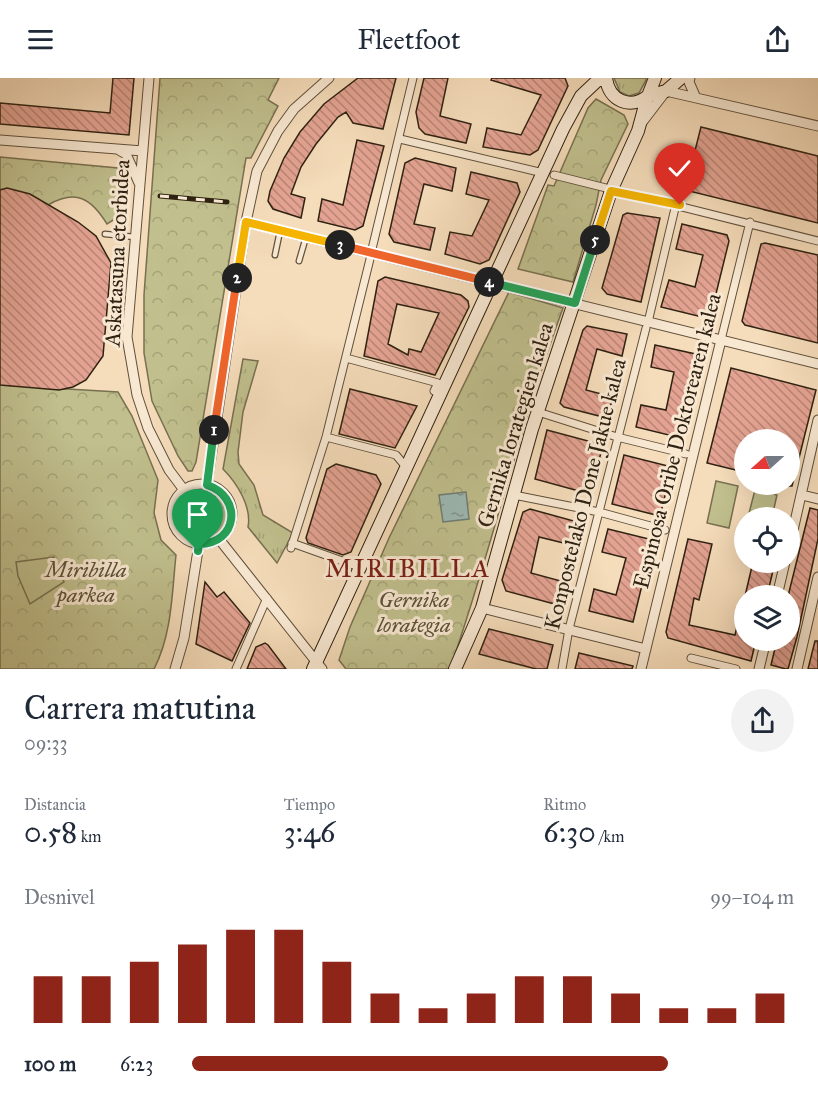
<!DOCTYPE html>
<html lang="es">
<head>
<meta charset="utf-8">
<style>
  :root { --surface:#fff; --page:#f2f2f3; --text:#1f2937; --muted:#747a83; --accent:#8f2418 }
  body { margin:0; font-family:"IM FELL Great Primer",serif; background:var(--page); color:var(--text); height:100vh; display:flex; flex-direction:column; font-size:22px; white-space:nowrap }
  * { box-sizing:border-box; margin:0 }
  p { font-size:20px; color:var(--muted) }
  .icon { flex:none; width:33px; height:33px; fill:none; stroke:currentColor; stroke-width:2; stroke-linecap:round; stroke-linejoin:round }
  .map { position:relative; height:591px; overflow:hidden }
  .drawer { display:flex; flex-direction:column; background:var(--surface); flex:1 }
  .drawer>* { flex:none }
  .needle { width:39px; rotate:249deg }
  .tools { position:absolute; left:734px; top:351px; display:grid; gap:12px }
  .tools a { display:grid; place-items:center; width:66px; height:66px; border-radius:50%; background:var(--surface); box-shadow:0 6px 24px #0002; font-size:30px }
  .pin { position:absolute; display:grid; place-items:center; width:51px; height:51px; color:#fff; margin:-62px -26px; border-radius:50% 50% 50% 0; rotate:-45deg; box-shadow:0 0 6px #0007 }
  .pin .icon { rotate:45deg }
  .km { position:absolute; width:30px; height:30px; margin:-15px; border-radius:50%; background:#222; color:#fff; font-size:16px; line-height:30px; text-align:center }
  .round { display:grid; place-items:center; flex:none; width:63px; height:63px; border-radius:32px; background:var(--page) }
  .head { display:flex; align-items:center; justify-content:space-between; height:102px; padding:0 24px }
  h1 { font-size:33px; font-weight:600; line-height:45px }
  .stats { display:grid; grid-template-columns:repeat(3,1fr); gap:9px; height:102px; padding:6px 24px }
  .stats div { display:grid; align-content:center }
  .stats b { font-size:30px; font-weight:600 }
  .stats small { font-size:16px; font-weight:400 }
  .stats p { font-size:16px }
  .chart { height:168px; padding:12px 24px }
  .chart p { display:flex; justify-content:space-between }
  .chart svg { width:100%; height:108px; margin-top:6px; stroke:var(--accent); stroke-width:6 }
  ul { padding:0 24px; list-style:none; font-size:20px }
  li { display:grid; grid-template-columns:96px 72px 1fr; align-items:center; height:45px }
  li i { height:15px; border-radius:8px; background:var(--accent) }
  header { display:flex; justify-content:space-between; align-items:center; height:78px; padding:0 24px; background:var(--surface); font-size:27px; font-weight:600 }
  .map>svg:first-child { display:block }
</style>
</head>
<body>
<header><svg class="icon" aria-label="menu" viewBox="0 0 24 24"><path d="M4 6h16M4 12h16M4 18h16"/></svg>Fleetfoot<svg class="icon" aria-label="share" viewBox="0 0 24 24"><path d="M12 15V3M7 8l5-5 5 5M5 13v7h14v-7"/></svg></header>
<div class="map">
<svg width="818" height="591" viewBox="0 0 818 591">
  <defs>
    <pattern id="grass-tufts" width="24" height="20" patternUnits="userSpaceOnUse" patternTransform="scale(1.5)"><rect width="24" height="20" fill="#c0bf8d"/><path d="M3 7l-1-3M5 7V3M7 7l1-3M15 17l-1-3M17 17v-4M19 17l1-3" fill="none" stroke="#a5a479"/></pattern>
    <pattern id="forest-crowns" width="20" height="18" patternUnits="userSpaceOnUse" patternTransform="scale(1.5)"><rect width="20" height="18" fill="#c0bf8d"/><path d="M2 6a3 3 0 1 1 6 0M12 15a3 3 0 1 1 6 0" fill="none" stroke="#a5a479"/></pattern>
    <pattern id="water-ripples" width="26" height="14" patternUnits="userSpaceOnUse" patternTransform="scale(1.5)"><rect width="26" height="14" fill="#9dbab6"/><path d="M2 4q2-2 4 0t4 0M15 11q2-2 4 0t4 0" fill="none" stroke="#809793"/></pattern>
    <pattern id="building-back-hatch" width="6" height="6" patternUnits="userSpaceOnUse" patternTransform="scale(1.5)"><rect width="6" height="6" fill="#e4a392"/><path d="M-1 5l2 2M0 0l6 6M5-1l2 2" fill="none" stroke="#b98476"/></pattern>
  </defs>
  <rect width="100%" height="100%" fill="#f5dcba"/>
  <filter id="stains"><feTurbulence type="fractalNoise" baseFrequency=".00333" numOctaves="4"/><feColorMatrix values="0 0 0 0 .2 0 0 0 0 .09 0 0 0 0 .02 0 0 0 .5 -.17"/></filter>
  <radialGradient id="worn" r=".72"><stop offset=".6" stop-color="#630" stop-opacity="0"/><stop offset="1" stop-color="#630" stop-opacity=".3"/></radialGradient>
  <path fill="url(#grass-tufts)" stroke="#787050" stroke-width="1.5" d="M614,0H646V2L639,15L629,18L620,14Z
    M243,281L258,283L243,334L238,374L239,386L254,407L263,437L293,455L277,485L248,449C252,429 237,405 223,391Z
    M179 438a24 24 0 1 1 48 0a24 24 0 1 1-48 0Z"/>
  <path fill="url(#forest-crowns)" stroke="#787050" stroke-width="1.5" d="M160,0H279L268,22L278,28L251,80H246L196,384L192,393H188L178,378L152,323L144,275V217Z
    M596,21L624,37L628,46L601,102L596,127L573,204L518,191L548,107L554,108L588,30Z
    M0,79L118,90L122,105L118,139L107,146C91,120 76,111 48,127L17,113L0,111Z
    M509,214L563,230C519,349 492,471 450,591H346L339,582L350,549L389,460Z
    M0,307L118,314L132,338L158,402L154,435L161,462L176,477C172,514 172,557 154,591H0Z"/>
  <path fill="#c0bf8d" stroke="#787050" stroke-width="1.5" d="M716,403L738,408L729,450L707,445Z
    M755,412L777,417L772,439H748Z
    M54,479L64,504L30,526L18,498L16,484Z"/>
  <path fill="url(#water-ripples)" stroke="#717d74" stroke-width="1.5" d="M466,414L469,441L443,444L439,417Z"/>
  <path fill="url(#building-back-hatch)" stroke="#2f2212" stroke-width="1.5" fill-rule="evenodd" d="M113,0H134L129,57L0,46V25L110,35Z
    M358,0H396L383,51L353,45L346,34L338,39L316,66L301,89L291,116L305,120L301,140L273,131L268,123L270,113L284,80L300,54L324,26Z
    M424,0H448L440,38L471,46L466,65L425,56L419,50L416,34Z
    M492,0H565L568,8L538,72L530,77L483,69L487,50L521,57L541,17L491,2Z
    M701,49L818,78V145L685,112Z
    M357,62L384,68L363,148L355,152L318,143L322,121L343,127Z
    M415,80L456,90L452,113L424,106L414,146L435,150L430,172L394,164L389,156L405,85Z
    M471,94L517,105L520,114L489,182L480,186L445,176L450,154L472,158L489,122L466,116Z
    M7,110L30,116L78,144L96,158L111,185L103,278L86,302L73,309L59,312L0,307V112Z
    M627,135L660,140L641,224L607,216L602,210L623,137Z
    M682,146L727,157L729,163L711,236L706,240L661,229L669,202L695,209L703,177L676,171Z
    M765,165L818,177V265L745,247L742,243L761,166Z
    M385,199L461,217L468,223L469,229L435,297L364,278L378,203ZM397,226L439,235L421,274L409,271L408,277L388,266Z
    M587,248L627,256L622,278L597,271L586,312L613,319L607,340L564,329L560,325L583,252Z
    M655,267L700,277L703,283L685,357L681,360L636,349L641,327L666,332L674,294L651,289Z
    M731,290L816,312L792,408H789V362H744V394L707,385Z
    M350,311L417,328L395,370L339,356Z
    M547,352L603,367L590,416L535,401Z
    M624,377L672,389L660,438L612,426Z
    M336,386L376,397L381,406L351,474L343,477L308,465L306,460L327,391Z
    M810,430L818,432V461L797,559L788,591H786L771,587L777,562H789V514Z
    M530,431L581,445L576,468L539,459L531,495L568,505L562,528L506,513L502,502L523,434Z
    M608,451L653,462L633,544L589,533L594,511L616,517L626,480L602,474Z
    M688,461L712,466L699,522L694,520L689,547L735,557L741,532H744V562H756L751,583L668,560L666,554Z
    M753,484H775L767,518H745Z
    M205,504L217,519L224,514L250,545L232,583L196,566Z
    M489,551L553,567L547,591H536L479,576Z
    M815,563H818V591H808Z
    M265,565L268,567L286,591H247L256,569Z
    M579,575L633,588L632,591H575Z"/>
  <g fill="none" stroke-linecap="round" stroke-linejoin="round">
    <g stroke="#60503c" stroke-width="7">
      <path id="service" d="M105,156L135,159
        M275,177L280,153
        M299,183L306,159"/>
    </g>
    <g stroke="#60503c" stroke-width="9">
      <path id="pedestrian" d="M400,61L539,94
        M554,97L818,163
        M372,171L413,0
        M649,240L676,126
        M721,262L750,144
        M346,280L438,305L434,313L441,316
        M538,334L617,359L686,376
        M326,359L396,377L406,389
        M514,417L599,434L665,452
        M292,465L359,489
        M291,470L326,359L370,181
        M691,580L736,591
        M236,591L267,520
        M562,591L569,551L646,250"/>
    </g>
    <g stroke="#60503c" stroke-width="11">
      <path id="minor" d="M149,0L127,259L137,317L148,350L169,392L184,412
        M690,0L689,4L696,20
        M640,47L666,13L818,48
        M0,62L143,73
        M119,72L126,76L139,105
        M246,144L818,286
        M172 436a30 30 0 1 1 60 0a30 30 0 1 1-60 0Z
        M207,407L246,144L257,93L278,53L294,31L329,0
        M802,417L818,421
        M219,461L322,591
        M789,470L818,342
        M777,518L785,484
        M482,530L646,571
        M175,591L184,560L199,466
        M641,591L721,262
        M759,591L766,562
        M797,591L818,499"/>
    </g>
    <g stroke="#2f2212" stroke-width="14">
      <path id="secondary" d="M606,0C609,23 630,32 648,18L655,0
        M648,18L666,13L681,0
        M313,591L563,51L581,18L598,2H606
        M455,591L482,530L532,351L611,113L638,53L647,20"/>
    </g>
    <use href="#service" stroke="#f8e8d2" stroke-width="4.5"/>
    <use href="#pedestrian" stroke="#f8e8d2" stroke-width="7"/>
    <use href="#minor" stroke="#f8e8d2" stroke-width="9"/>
    <use href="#secondary" stroke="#f8e8d2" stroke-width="12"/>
    <g stroke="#2f2212" stroke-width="5">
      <path id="rail" d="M160,118L227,124"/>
    </g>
    <use href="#rail" stroke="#f8e8d2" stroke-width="3" stroke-dasharray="9" stroke-linecap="butt"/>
  </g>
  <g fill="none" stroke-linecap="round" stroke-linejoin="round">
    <g stroke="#fff" stroke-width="12">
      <path id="split-1" d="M198,473L199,466C238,466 243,419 207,407L214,352"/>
    </g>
    <g stroke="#fff" stroke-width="12">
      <path id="split-2" d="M214,352L237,200"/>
    </g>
    <g stroke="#fff" stroke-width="12">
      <path id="split-3" d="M237,200L246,144L340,167"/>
    </g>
    <g stroke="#fff" stroke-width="12">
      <path id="split-4" d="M340,167L489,204"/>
    </g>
    <g stroke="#fff" stroke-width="12">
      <path id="split-5" d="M489,204L575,225L595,162"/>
    </g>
    <g stroke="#fff" stroke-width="12">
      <path id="split-6" d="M595,162L611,113L680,127"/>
    </g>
    <use href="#split-1" stroke="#22a559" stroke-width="8"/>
    <use href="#split-2" stroke="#f0652b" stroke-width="8"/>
    <use href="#split-3" stroke="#f5b400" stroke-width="8"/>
    <use href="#split-4" stroke="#f0652b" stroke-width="8"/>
    <use href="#split-5" stroke="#22a559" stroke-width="8"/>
    <use href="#split-6" stroke="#f5b400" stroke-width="8"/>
  </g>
  <g text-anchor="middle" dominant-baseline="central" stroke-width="6" stroke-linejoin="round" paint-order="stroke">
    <g font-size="22" fill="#2f2212" stroke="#f8e8d2">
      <text transform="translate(117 175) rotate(-87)">Askatasuna etorbidea</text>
      <text transform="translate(515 347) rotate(-73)">Gernika lorategien kalea</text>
      <text transform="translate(677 363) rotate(-76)">Espinosa Oribe Doktorearen kalea</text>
      <text transform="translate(585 416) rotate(-76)">Konpostelako Done Jakue kalea</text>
    </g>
    <g font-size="22" font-style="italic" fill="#5a5137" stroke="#f8e8d2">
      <text x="86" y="491">Miribilla<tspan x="86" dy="25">parkea</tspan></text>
      <text x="414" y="521">Gernika<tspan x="414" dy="25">lorategia</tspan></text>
    </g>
    <g font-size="26" letter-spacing="1.5" fill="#7a1f14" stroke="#f8e8d2">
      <text x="408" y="490">MIRIBILLA</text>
    </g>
  </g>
  <rect width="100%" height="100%" filter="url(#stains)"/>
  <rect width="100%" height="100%" fill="url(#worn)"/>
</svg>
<div class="tools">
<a><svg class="needle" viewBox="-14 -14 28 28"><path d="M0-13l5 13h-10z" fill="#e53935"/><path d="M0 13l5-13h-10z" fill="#747a83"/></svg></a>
<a><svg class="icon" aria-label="locate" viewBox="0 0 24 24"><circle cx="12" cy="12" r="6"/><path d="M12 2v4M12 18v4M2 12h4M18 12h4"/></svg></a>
<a><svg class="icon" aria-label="layers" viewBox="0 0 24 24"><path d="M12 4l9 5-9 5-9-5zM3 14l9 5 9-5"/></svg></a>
</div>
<div class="pin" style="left:198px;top:473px;background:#1e9e55"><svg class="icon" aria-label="arrive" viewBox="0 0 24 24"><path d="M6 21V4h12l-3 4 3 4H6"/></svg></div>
<div class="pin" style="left:680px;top:127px;background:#d93025"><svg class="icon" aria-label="check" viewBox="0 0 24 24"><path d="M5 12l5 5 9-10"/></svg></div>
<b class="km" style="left:214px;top:352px">1</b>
<b class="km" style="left:237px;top:200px">2</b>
<b class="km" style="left:340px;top:167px">3</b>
<b class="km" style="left:489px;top:204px">4</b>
<b class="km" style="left:595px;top:162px">5</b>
</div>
<section class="drawer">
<div class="head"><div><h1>Carrera matutina</h1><p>09:33</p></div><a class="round"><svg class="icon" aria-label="share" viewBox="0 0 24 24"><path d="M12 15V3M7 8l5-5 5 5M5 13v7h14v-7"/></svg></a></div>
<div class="stats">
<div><p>Distancia</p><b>0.58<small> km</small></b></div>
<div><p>Tiempo</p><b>3:46</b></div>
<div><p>Ritmo</p><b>6:30<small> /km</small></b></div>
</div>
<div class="chart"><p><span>Desnivel</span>99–104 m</p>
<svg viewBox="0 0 160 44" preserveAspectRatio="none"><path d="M5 44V25M15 44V25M25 44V19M35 44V12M45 44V6M55 44V6M65 44V19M75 44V32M85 44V38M95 44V32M105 44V25M115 44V25M125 44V32M135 44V38M145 44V38M155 44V32"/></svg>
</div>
<ul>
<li><b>100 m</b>6:23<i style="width:79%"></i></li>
</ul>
</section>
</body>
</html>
